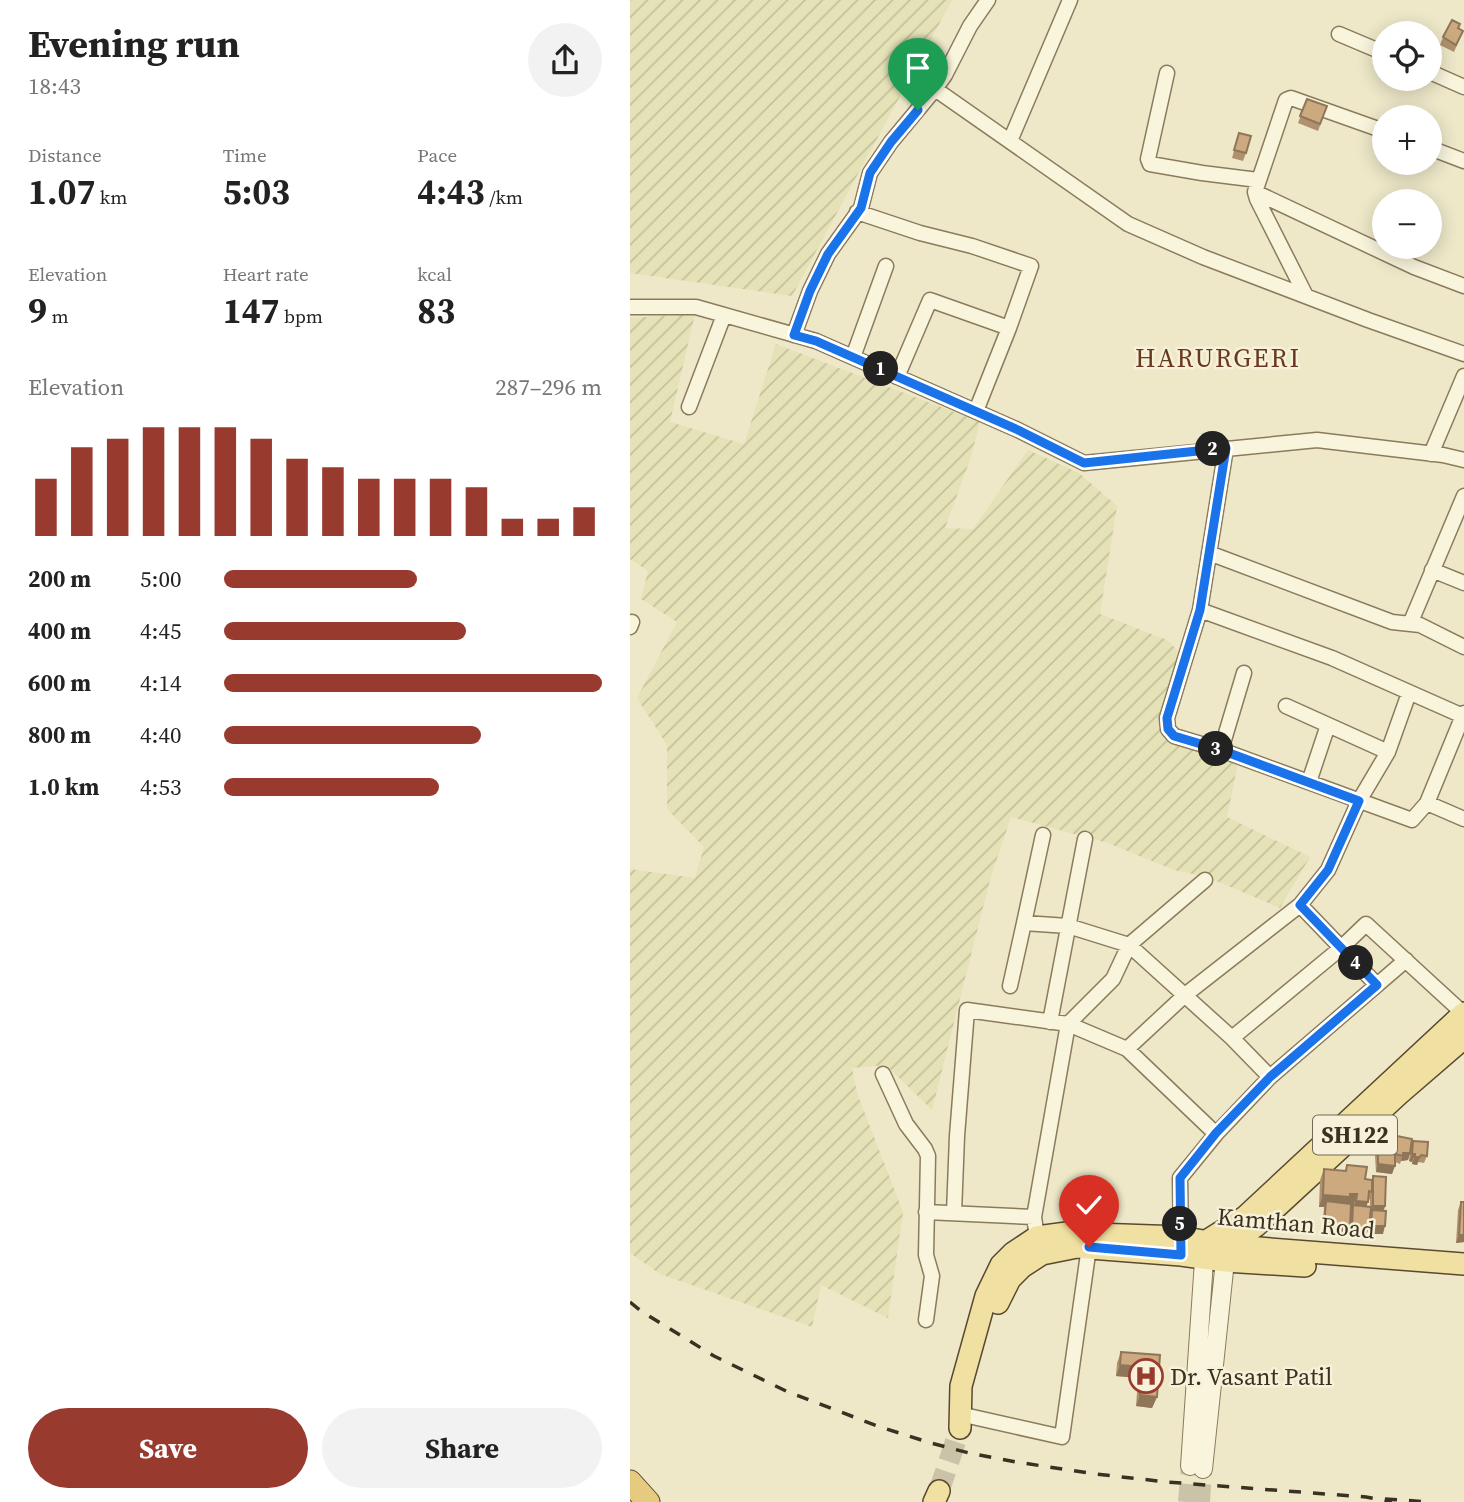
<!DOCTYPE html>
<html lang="en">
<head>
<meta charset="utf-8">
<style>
  :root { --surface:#fff; --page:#f2f2f2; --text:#222; --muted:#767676; --accent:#993a2e }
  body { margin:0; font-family:"Source Serif 4",serif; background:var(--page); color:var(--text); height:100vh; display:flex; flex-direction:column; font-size:26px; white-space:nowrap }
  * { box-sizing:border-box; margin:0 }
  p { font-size:23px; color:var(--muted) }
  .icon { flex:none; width:38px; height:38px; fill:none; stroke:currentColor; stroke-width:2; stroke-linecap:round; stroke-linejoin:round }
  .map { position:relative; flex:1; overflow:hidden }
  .sheet { display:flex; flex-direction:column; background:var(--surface); width:630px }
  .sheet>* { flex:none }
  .buttons { position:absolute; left:742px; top:21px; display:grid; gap:14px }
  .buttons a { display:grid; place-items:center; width:70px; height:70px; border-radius:50%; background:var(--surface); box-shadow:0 4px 18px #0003; font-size:35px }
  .pin { position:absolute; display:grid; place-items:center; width:60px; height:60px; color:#fff; margin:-72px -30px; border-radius:50% 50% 50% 0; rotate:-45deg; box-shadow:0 0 7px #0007 }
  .pin .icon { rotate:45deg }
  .km { position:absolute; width:35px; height:35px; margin:-18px; border-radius:50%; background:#222; color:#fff; font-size:19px; line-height:35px; text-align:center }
  .round { display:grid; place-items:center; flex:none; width:74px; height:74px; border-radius:37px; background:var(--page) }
  .headline { display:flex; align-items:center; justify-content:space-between; height:119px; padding:0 28px }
  h1 { font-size:38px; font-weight:700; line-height:52px }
  .figures { display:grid; grid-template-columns:repeat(3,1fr); gap:10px; height:119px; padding:7px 28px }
  .figures div { display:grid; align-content:center }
  .figures b { font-size:35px; font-weight:700 }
  .figures small { font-size:19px; font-weight:400 }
  .figures p { font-size:19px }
  .chart { height:196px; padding:14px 28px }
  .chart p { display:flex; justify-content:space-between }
  .chart svg { width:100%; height:126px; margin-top:7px; stroke:var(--accent); stroke-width:6 }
  .button { display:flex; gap:14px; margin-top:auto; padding:14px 28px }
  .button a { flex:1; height:80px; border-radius:42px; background:var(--accent); color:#fff; font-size:28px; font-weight:700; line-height:80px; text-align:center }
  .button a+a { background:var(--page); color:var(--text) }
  ul { padding:0 28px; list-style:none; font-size:23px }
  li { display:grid; grid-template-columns:112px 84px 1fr; align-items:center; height:52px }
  li i { height:18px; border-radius:9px; background:var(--accent) }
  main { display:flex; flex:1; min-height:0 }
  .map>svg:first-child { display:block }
</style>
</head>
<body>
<main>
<section class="sheet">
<div class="headline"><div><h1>Evening run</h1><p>18:43</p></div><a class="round"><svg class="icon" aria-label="share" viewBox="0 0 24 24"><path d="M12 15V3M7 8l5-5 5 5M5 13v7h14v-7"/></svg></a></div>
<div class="figures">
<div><p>Distance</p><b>1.07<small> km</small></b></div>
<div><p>Time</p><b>5:03</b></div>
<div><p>Pace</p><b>4:43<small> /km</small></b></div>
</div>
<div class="figures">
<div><p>Elevation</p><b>9<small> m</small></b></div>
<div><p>Heart rate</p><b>147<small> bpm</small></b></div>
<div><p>kcal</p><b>83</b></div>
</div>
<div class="chart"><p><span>Elevation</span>287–296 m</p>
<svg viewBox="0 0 160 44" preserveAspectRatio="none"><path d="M5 44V24M15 44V13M25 44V10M35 44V6M45 44V6M55 44V6M65 44V10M75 44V17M85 44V20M95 44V24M105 44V24M115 44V24M125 44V27M135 44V38M145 44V38M155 44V34"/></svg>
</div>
<ul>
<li><b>200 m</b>5:00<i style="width:51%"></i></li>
<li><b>400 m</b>4:45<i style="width:64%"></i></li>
<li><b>600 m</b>4:14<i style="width:100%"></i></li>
<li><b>800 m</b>4:40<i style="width:68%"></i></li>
<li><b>1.0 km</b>4:53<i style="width:57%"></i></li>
</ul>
<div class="button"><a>Save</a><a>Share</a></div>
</section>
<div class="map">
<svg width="834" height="1502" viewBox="0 0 834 1502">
  <defs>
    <pattern id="farmland-furrows" width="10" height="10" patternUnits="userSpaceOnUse" patternTransform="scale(1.75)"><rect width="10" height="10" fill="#e4e2b6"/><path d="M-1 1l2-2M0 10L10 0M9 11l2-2" fill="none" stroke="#c4c29c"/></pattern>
  </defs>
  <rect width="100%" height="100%" fill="#eee8c9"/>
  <path fill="url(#farmland-furrows)" d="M0,0H322L162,296L0,273Z
    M65,314L40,422L114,444L146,344L350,422L340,460L315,528L343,529L398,450L449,473L487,506L470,614L537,640L553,656L541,741L608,763L597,817L680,857L650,908L577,877L544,870L478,843L381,817L360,880L302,1110L256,1065L222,1068L227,1093L273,1212L258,1318L191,1285L182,1327L30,1274L0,1253V869L65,878L74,847L37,809V745L7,698L47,622L11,599L18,571L0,559V318Z"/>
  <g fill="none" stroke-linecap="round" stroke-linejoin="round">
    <path stroke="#cac3a7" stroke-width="18" stroke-dasharray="18 9" stroke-linecap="butt" d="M557,1502L560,1466
      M571,1502L573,1469"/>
    <path stroke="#cac3a7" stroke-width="21" stroke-dasharray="21 10" stroke-linecap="butt" d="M309,1491L330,1428"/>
    <g stroke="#8b7b5d" stroke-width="17">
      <path id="minor" d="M709,34L754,53
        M800,72L834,87
        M537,73L518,159L520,164L572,173L628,180
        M305,89L498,224L573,257L738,320L834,354
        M380,141L440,0
        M800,148L834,161
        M625,192L784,267L834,286
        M227,212L290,233L342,246L401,266L379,328L300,300L267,377
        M676,296L627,199L625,192L656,100L661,98L754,131
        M0,307H66L186,341L388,430L454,463L687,440L813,455L834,460
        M164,335L180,291L198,254L231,208L240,173L261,142L305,89L315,75L340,26L358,0
        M223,357L256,266
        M59,407L94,315
        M346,411L379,328
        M596,448L570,610L537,718L538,729L544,736L591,750L782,820L797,803
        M801,454L834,376
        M579,553L762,622L790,625L834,647
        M802,570L834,583
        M570,610L702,658L833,716
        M780,624L834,496
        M0,627L2,622
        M656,706L758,752L779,693
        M834,713L797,803L834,819
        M591,750L614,673
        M679,782L698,725
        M413,835L394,923L438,926L499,945L602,1038L640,1077
        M747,985L670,905L698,870L729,801L758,752
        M380,986L394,923
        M420,1022L455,839
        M602,1038L711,948L736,924L833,1013
        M497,1049L555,995L670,905
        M253,1074L276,1124L295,1149L298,1156L296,1255L302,1276L296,1320
        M296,1212L404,1217
        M324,1213L327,1136L337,1010L438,1024L497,1049L586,1134
        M407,1237L404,1217L438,1024L483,979L499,945L575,880
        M551,1243L550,1178L586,1134L640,1077L776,960
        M334,1415L432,1437L459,1247"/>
    </g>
    <g stroke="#8b7b5d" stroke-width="20">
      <path id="tertiary" d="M560,1466L575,1246
        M573,1469L595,1261"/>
    </g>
    <g stroke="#594931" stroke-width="24">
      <path id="primary" d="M575,1242L615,1217L834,1013
        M600,1250L616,1233L626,1226L769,1094L834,1038
        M368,1303L380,1279L392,1267L412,1254L447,1247L551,1255L595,1261L675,1266
        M330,1428L331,1386L356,1296L371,1265L383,1253L407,1237L437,1233L550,1237L602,1246L834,1264
        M304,1502L309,1491"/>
    </g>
    <g stroke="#594931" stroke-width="25">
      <path id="trunk" d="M0,1482L18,1502"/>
    </g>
    <use href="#minor" stroke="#f9f4dc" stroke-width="14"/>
    <use href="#tertiary" stroke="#f9f4dc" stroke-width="18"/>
    <use href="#primary" stroke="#f0e1a2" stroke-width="21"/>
    <use href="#trunk" stroke="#e6ca7f" stroke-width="23"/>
    <path stroke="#3b3121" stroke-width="3.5" stroke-dasharray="12 12" stroke-linecap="butt" d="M0,1302L11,1311L84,1356L156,1391L250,1427L301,1443L339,1453L386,1462L466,1474L537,1482L736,1497L762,1502
      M755,1499L800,1502"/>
  </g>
  <path fill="#af916d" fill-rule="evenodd" d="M830,24L828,29L833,31L824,52L810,45L813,37Z
    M677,99L697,106L688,131L668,123Z
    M609,133L616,153L613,161L602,158Z
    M762,1135L781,1147L783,1141L797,1156L794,1163L788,1162L787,1165L782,1164V1162L779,1161L780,1154L778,1160L771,1161L770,1164L765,1162L762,1174L746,1172L745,1156L748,1148L757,1150Z
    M717,1165L735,1179L741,1180L743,1176L755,1206L754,1210L753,1234H738V1230L736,1235H720V1229L718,1235L692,1233L694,1207H689L690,1180L694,1169L715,1171ZM740,1198V1207L736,1206L737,1203H738Z
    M831,1202H834V1242L826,1243L828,1210Z
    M491,1352L530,1355L527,1397L522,1408L506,1406L508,1378L486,1376L487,1363Z"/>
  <path fill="#8f7659" d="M773,1153H780L778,1160L771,1161Z
    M782,1154H785L782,1162L779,1161Z
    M785,1157H790L787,1165L782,1164Z
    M748,1164L765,1166L762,1174L746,1172Z
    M720,1194H727L723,1206L696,1201L694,1207H689L693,1195Z
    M726,1201L738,1202L734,1213L723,1208Z
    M743,1206H755L752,1214L742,1210L740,1214Z
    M694,1225L720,1228L718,1235L692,1233Z
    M741,1226H755L753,1234H738Z
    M722,1227L739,1228L736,1235H720Z
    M829,1235H834V1242L826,1243Z
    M490,1365L512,1367L508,1378L486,1376Z
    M510,1395L527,1397L522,1408L506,1406Z"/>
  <path fill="#cca97f" stroke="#8f7659" stroke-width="2" d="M822,20L830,24L828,28L833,31L826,45L813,37Z
    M677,99L697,106L690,124L670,116Z
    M609,133L621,136L616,153L604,150Z
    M762,1135L782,1139L780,1153H773V1156L765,1154V1166L748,1164V1148L758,1150Z
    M783,1141L798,1142L797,1156L791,1155L790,1157H785V1154H782Z
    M717,1165L737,1167L735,1179L742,1180V1192L739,1191L738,1202L726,1201L727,1194H720V1197L693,1195L694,1169L716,1171Z
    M743,1176L756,1177L755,1206H743Z
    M696,1201L721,1204L720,1228L694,1225Z
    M831,1202H834V1235H829Z
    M723,1205L741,1207L739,1228L722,1227Z
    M742,1210L756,1211L755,1226H741Z
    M491,1352L530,1355L527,1397L510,1395L512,1367L490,1365Z"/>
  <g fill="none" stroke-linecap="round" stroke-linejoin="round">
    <g stroke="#fff" stroke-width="14">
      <path id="route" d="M288,110L261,142L240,173L231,208L198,254L180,291L164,335L186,341L388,430L454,463L596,448L570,610L537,718L538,729L544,736L591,750L729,801L698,870L670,905L747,985L640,1077L586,1133L550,1178L551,1255L459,1247"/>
    </g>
    <use href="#route" stroke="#1a73e8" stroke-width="9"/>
  </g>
  <defs>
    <g id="hospital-ring" transform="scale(1.75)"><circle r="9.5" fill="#f6f1d8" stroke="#993a2e" stroke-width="1.5"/><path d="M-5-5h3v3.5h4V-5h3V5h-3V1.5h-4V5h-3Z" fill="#993a2e"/></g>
  </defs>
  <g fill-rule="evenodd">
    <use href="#hospital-ring" x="516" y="1376"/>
  </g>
  <g text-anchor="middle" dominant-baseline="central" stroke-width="5" stroke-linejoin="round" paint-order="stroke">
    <rect fill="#f6f1d8" stroke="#736b58" stroke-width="2" x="683" y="1115.5" width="84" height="39" rx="5"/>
    <g font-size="23" font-weight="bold" fill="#3b3121">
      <text x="725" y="1135">SH122</text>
    </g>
    <g font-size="24" fill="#3b3121" stroke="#f6f1d8">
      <text transform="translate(666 1223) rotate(5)">Kamthan Road</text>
    </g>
    <g font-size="24" fill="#3b3121" stroke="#f6f1d8" text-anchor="start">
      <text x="540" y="1376">Dr. Vasant Patil</text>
    </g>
    <g font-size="26" letter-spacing="2" fill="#683820" stroke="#f6f1d8">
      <text x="588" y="358">HARURGERI</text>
    </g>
  </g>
</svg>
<div class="buttons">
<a><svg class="icon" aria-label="locate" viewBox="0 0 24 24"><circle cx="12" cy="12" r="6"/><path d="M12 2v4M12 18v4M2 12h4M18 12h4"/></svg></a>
<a>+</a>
<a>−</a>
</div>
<div class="pin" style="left:288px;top:110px;background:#1e9e55"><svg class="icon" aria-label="arrive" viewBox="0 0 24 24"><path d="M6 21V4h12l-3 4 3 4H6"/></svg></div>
<div class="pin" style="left:459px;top:1247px;background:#d93025"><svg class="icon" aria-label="check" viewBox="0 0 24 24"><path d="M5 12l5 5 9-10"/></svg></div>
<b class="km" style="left:251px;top:369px">1</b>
<b class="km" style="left:583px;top:449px">2</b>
<b class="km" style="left:586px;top:749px">3</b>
<b class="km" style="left:726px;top:963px">4</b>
<b class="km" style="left:550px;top:1224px">5</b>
</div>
</main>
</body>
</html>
